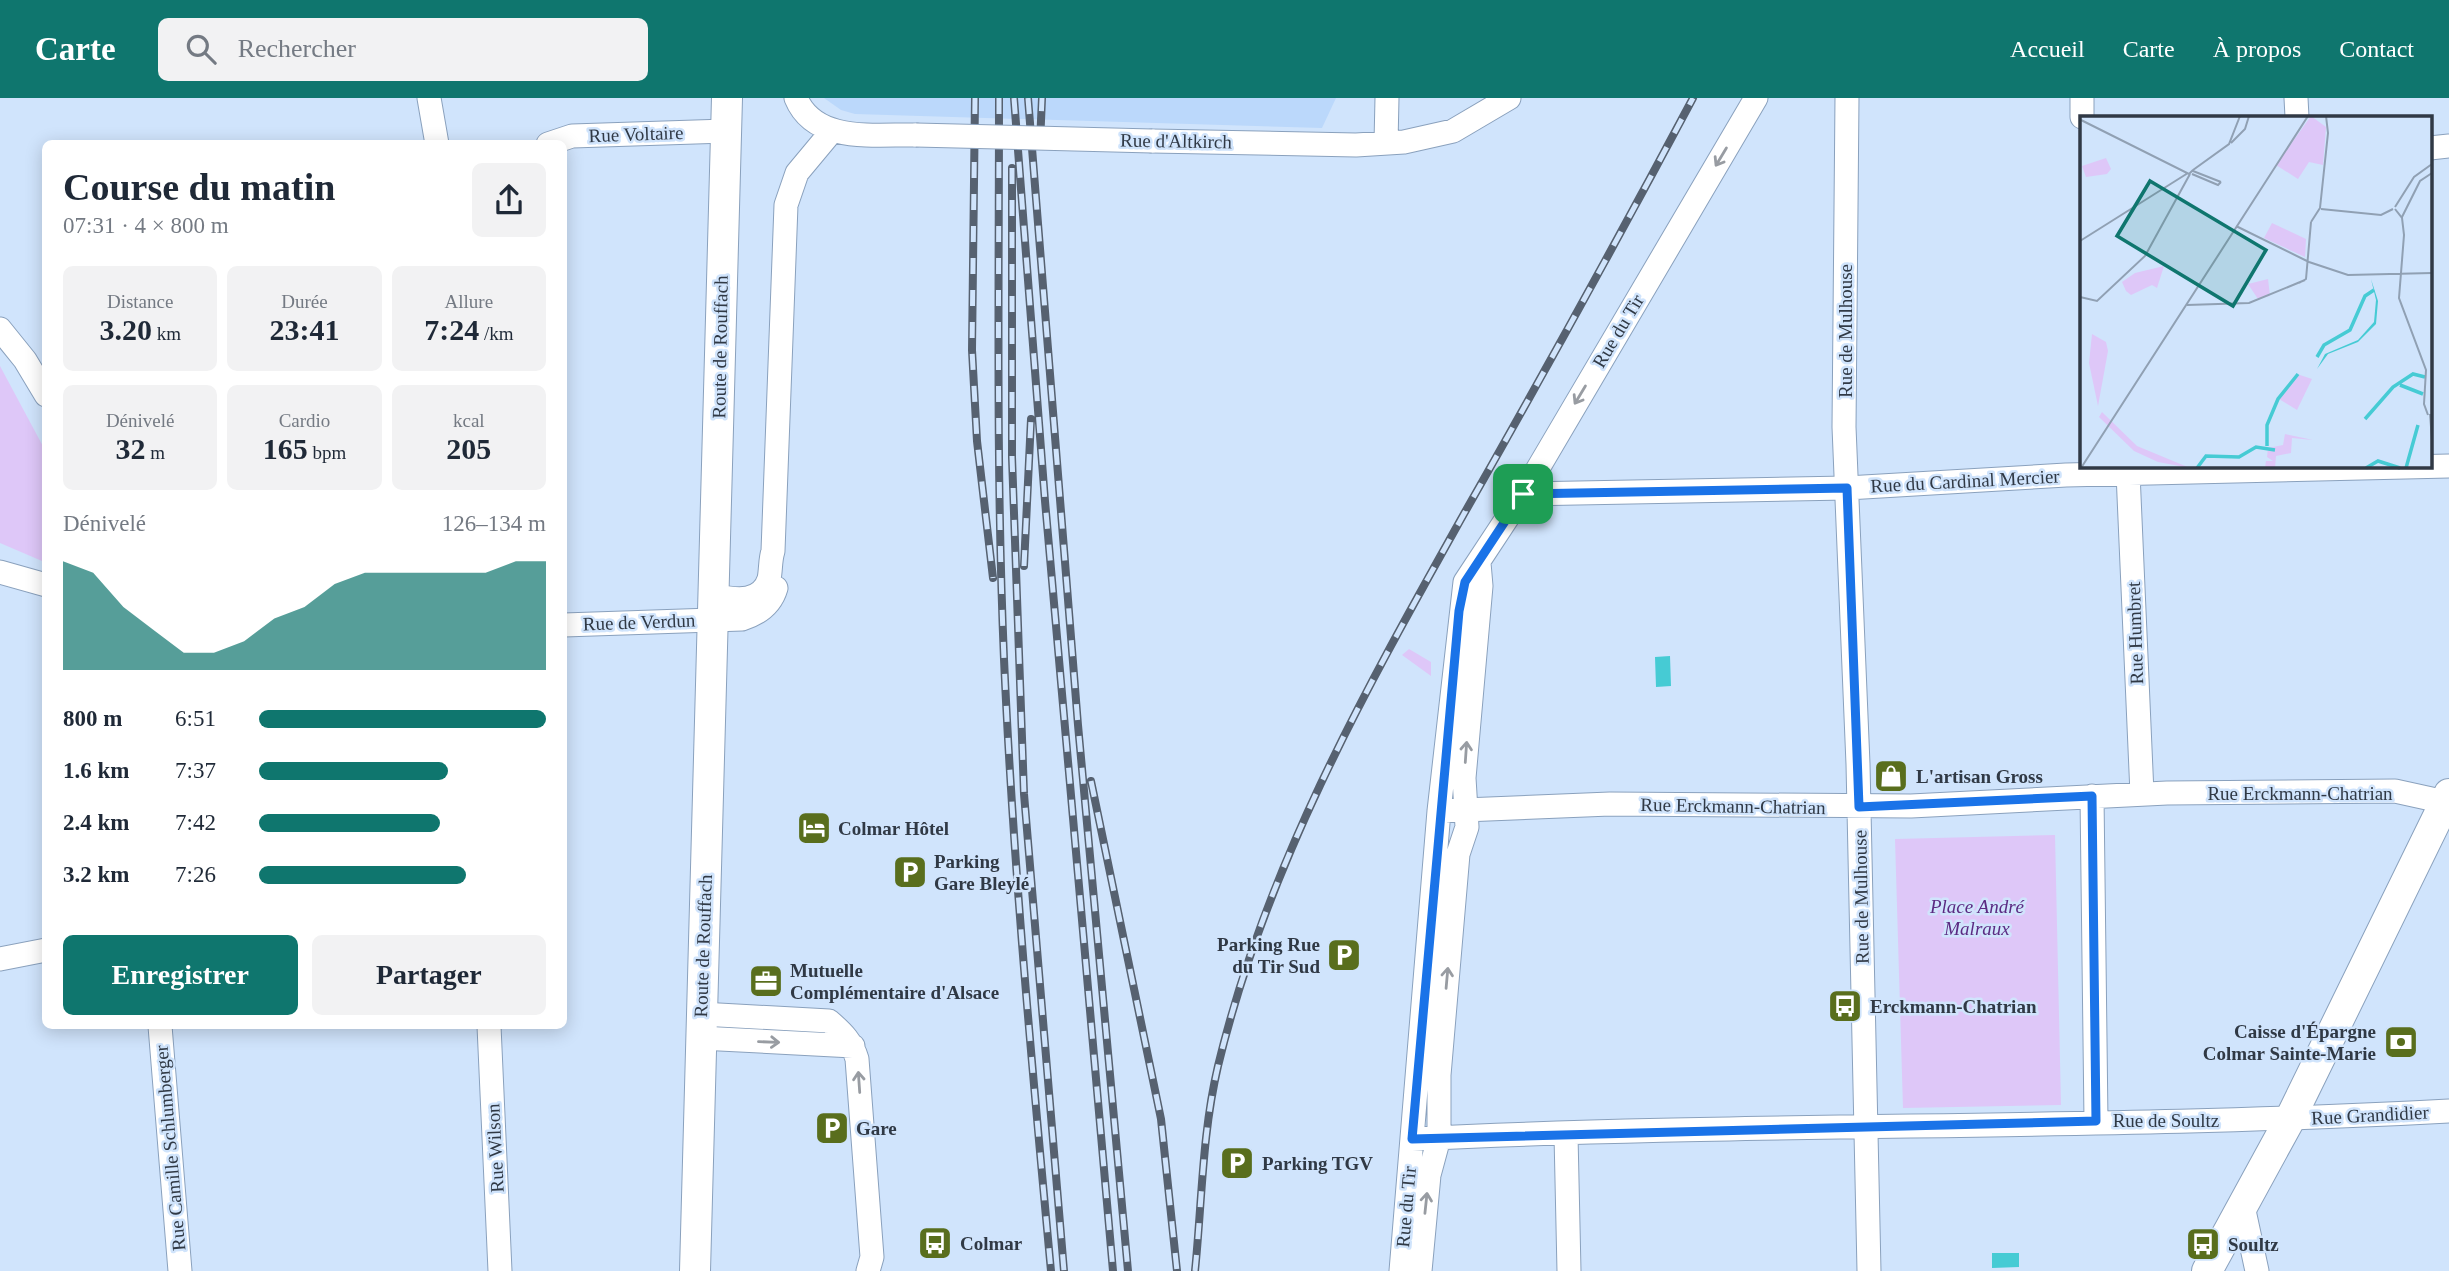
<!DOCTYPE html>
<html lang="fr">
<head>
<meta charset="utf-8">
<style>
  :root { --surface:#fff; --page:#f2f2f3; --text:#1f2937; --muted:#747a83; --accent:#0f766e }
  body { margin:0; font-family:"Times New Roman",serif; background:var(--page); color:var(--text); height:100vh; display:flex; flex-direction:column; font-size:26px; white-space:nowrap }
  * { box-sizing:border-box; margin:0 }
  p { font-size:23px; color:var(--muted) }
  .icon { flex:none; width:38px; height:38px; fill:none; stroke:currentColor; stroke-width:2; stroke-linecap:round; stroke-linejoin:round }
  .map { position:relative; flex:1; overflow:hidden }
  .details { position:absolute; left:42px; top:42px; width:525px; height:889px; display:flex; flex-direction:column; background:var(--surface); border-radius:10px; box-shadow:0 4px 18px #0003 }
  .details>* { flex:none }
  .pin { position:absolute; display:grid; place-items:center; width:60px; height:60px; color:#fff; margin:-30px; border-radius:14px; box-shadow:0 4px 10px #0006 }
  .round { display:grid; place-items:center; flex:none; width:74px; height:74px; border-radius:10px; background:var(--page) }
  .headline { display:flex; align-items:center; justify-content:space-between; height:119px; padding:0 21px }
  h1 { font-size:38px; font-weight:800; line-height:52px }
  .stats { display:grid; grid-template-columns:repeat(3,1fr); gap:10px; height:119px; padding:7px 21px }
  .stats div { display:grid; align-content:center; border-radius:10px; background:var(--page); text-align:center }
  .stats b { font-size:30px; font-weight:800 }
  .stats small { font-size:19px; font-weight:400 }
  .stats p { font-size:19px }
  .chart { height:196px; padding:14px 21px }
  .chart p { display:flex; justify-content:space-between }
  .chart svg { width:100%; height:126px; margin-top:7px; fill:var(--accent); opacity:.7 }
  .action { display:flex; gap:14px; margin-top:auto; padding:14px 21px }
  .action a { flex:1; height:80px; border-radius:10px; background:var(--accent); color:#fff; font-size:28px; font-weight:800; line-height:80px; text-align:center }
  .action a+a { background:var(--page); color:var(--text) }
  ul { padding:0 21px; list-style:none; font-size:23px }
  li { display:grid; grid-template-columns:112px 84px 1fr; align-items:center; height:52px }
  li i { height:18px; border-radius:9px; background:var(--accent) }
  header { display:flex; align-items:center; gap:42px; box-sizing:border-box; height:98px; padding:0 35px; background:var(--accent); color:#fff }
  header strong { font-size:33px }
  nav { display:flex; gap:38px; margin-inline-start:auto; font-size:24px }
  .search { width:490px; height:63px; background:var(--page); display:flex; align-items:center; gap:18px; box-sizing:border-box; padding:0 24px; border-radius:10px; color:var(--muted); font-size:26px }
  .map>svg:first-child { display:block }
</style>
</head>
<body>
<header>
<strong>Carte</strong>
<div class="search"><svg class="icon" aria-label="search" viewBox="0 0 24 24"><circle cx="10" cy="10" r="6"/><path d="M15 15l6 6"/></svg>Rechercher</div>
<nav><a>Accueil</a><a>Carte</a><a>À propos</a><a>Contact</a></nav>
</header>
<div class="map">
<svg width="2449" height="1173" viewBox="0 0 2449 1173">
  <rect width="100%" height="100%" fill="#d0e4fc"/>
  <path fill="#bbd8fb" d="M824,0H1336L1322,30L855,16L841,12Z"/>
  <path fill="#dec7f8" d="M0,268L45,352L46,451L42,463L0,445Z
    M1409,551L1431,564V578L1402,557Z
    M2055,737L2061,1007L1903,1010L1895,741Z"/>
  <path fill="#46cbd4" d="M1670,558L1671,588L1656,589L1655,559Z
    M1992,1155H2019V1169L1992,1170Z"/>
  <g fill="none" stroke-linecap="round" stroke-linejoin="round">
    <g stroke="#8aa1bd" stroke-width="25">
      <path id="minor" d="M429,0L437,46
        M796,0C815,46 876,36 916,37
        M1847,0L1844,329L1858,666L1869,1173
        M2082,0V19
        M2296,0L2297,19
        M1152,43L1356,47L1404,44L1453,33L1509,0
        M1386,45L1387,0
        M548,46L572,38L726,33
        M2430,50L2449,48
        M0,231L25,262L46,297
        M2128,375L2142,696
        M1523,396L1847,390L2066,377L2449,368
        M0,474L46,487
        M714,498C733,501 761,507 769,481C771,472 770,462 773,453L786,107L797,75L832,33
        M564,527L742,521C758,516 771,507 776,490
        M2092,698L2096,1023
        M1439,713L1610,706L1911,708L2167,695L2395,693L2445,704
        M0,861L46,852
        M701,916L829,923C843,935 852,944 857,961L872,1159L868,1173
        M160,928L180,1173
        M489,928L500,1173
        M700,940L853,948
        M1566,1037L1569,1173
        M1412,1041C1758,1024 2104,1032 2449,1013
        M2243,1108L2257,1173
        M1401,1173L1439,713L1465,484L1523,396L1756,0
        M1420,1173L1429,1077L1439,1040V977L1458,756L1467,729L1464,680L1481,488L1479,465"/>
    </g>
    <g stroke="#8aa1bd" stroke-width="32">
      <path id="major" d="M695,1173L727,0
        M2207,1173L2290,1021L2449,696"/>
    </g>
    <use href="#minor" stroke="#fff" stroke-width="23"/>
    <use href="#major" stroke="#fff" stroke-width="30"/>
    <g stroke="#566170" stroke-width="8">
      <path id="rail" d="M975,0L972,252L977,343L993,480
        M999,0C999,187 996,374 1004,561C1013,765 1032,969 1051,1173
        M1014,0L1045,403L1113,1173
        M1028,0L1078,627L1128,1173
        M1040,45L1042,0
        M1012,70V359L1024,696L1064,1173
        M1024,468L1031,321
        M1091,683L1161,1021L1177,1173
        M1195,1173C1202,1104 1202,1036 1218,968C1266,768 1366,591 1465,414C1543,277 1619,139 1693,0"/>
    </g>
    <use href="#rail" stroke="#d0e4fc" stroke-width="5" stroke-dasharray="16" stroke-linecap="butt"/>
    <g stroke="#8aa1bd" stroke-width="25" stroke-linecap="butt">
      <path id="minor-bridge" d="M916,37L1152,43"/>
    </g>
    <use href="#minor-bridge" stroke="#fff" stroke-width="23"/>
  </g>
  <defs><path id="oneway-shaft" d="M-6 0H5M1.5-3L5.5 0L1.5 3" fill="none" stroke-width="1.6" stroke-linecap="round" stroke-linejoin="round" transform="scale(1.75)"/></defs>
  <g stroke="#989ca2">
    <use href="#oneway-shaft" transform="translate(1721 59) rotate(121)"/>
    <use href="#oneway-shaft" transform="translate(1580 297) rotate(121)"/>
    <use href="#oneway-shaft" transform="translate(1466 654) rotate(-86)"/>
    <use href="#oneway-shaft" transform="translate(1447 880) rotate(-85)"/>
    <use href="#oneway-shaft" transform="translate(769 944) rotate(2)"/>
    <use href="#oneway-shaft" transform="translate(859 984) rotate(-94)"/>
    <use href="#oneway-shaft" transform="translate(1426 1105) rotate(-84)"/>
  </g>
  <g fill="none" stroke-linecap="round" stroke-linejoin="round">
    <g stroke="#fff" stroke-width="14">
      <path id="route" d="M1847,390L1859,709L2092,698L2096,1023L1412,1041L1459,513L1465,484L1523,396Z"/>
    </g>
    <use href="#route" stroke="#1a73e8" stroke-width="9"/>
  </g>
  <defs>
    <g id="shop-square" transform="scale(1.75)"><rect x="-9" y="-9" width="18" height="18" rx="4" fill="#596e1d" stroke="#d0e4fc"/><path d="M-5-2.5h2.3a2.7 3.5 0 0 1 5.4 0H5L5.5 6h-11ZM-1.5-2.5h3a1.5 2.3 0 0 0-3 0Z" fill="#fff"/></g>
    <g id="hotel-square" transform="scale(1.75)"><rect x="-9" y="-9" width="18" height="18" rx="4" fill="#596e1d" stroke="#d0e4fc"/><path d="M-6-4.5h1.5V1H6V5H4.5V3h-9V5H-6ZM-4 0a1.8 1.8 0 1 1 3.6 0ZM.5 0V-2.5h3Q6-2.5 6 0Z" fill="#fff"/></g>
    <g id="parking-square" transform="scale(1.75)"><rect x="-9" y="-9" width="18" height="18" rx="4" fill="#596e1d" stroke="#d0e4fc"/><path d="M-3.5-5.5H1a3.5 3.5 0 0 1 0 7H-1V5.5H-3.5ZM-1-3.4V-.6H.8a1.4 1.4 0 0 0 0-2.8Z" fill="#fff"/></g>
    <g id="office-square" transform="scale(1.75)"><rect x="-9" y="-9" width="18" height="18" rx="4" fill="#596e1d" stroke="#d0e4fc"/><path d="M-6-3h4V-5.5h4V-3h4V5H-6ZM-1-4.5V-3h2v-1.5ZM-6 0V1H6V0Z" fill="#fff"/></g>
    <g id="bus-square" transform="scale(1.75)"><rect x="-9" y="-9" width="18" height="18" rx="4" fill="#596e1d" stroke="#d0e4fc"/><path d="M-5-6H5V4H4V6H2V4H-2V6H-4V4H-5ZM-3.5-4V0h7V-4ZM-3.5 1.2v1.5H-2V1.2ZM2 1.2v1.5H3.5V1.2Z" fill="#fff"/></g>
    <g id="bank-square" transform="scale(1.75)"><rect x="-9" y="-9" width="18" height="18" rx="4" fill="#596e1d" stroke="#d0e4fc"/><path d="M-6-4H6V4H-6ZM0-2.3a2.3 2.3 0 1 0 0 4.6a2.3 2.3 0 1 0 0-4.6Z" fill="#fff"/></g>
  </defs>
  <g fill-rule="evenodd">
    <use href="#shop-square" x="1891" y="678"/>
    <use href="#hotel-square" x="814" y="730"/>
    <use href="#parking-square" x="910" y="774"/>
    <use href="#parking-square" x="1344" y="857"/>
    <use href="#office-square" x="766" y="883"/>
    <use href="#bus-square" x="1845" y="908"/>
    <use href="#bank-square" x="2401" y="944"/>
    <use href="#parking-square" x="832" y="1030"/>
    <use href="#parking-square" x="1237" y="1065"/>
    <use href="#bus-square" x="935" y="1145"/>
    <use href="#bus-square" x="2203" y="1146"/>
  </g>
  <g text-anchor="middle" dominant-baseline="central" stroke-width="5" stroke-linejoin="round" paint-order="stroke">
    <g font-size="19" fill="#303945" stroke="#d0e4fc">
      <text transform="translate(636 36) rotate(-2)">Rue Voltaire</text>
      <text transform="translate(1176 43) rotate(1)">Rue d'Altkirch</text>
      <text transform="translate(1618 233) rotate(-59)">Rue du Tir</text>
      <text transform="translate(1845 233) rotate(-90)">Rue de Mulhouse</text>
      <text transform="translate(720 249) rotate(-89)">Route de Rouffach</text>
      <text transform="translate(1965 383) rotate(-3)">Rue du Cardinal Mercier</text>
      <text transform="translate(639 524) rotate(-2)">Rue de Verdun</text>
      <text transform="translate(2135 535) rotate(-92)">Rue Humbret</text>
      <text x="2300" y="695">Rue Erckmann-Chatrian</text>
      <text transform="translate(1733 708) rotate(1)">Rue Erckmann-Chatrian</text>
      <text transform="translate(1861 799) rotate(-91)">Rue de Mulhouse</text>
      <text transform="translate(703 848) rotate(-88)">Route de Rouffach</text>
      <text transform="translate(2370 1017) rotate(-3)">Rue Grandidier</text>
      <text x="2166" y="1022">Rue de Soultz</text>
      <text transform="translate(170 1050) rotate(-95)">Rue Camille Schlumberger</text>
      <text transform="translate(495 1050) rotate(-93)">Rue Wilson</text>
      <text transform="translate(1406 1109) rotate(-85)">Rue du Tir</text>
    </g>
    <g font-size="19" font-weight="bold" fill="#303945" stroke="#d0e4fc" text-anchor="start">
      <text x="1916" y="678">L'artisan Gross</text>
      <text x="838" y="730">Colmar Hôtel</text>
      <text x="934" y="763">Parking<tspan x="934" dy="22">Gare Bleylé</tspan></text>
      <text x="1320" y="846" text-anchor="end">Parking Rue<tspan x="1320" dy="22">du Tir Sud</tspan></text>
      <text x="790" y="872">Mutuelle<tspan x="790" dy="22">Complémentaire d'Alsace</tspan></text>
      <text x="1870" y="908">Erckmann-Chatrian</text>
      <text x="2376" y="933" text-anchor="end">Caisse d'Épargne<tspan x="2376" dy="22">Colmar Sainte-Marie</tspan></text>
      <text x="856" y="1030">Gare</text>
      <text x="1262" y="1065">Parking TGV</text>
      <text x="960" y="1145">Colmar</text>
      <text x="2228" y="1146">Soultz</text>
    </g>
    <g font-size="19" font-style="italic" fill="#5b2a82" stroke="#d0e4fc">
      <text x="1977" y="808">Place André<tspan x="1977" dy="22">Malraux</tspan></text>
    </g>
  </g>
  <g transform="translate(2080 18)">
    <rect width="352" height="352" fill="#d0e4fc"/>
    <path d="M231,0L246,11L243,49L229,46L218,63L196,49ZM26,42L31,53L27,58L6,61L2,50ZM192,107L226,123L225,141L184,122ZM84,150L77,172L72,169L51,179L46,175L42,166L55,157ZM188,163L190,180L178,183L168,168ZM12,218L26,226L28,235L18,290L9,247ZM217,258L232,263L217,294L199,283ZM22,296L57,330L110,352L78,346L54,335L19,301ZM205,318L233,324L212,322L211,337L196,340L195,352H185L186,345H193L187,341L188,332L203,329Z" fill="#dec7f8"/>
    <path d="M291,163L298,185L296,208L278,226L248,238L237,253L245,238L278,224L294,206L296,184Z" fill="#46cbd4"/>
    <path fill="none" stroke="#46cbd4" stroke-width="3.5" d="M237,241L244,229L270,214L285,180L294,174M320,269L343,278M285,303L313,271L333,258L345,261M187,330V309L198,283L218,258M117,352L126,340L159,341L176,331L195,334M286,352L298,345L320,352M326,352L338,309"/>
    <path fill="none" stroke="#90a0b3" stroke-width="2" d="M1,4L109,58L113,54M151,27L165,13L169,0M113,54L149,28L160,0M113,55L141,66M112,58L138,69L141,66M315,91L334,61L352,48M241,93L301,99L313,93M315,93L322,102L324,119L319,182L346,254L344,288L348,299M322,101L340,65L352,57M231,106L240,92L248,17L246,0M156,110L229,146L268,159L352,157M0,125L108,57M219,167L226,163L231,106M0,181L17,185L65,140L110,58M107,189L169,187L225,164M350,298L352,324M1,352L228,0"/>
    <path fill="#0f766e" fill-opacity="0.15" stroke="#0f766e" stroke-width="3.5" d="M70,65L186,134L153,190L37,120Z"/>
    <rect width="352" height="352" fill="none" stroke="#303945" stroke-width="3.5"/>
  </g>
</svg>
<div class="pin" style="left:1523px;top:396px;background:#1e9e55"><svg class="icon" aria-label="arrive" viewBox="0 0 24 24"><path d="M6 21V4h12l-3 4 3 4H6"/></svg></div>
<section class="details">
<div class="headline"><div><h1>Course du matin</h1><p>07:31 · 4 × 800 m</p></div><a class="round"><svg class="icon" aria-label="share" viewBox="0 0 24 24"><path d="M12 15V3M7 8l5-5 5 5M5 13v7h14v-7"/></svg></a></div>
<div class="stats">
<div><p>Distance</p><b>3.20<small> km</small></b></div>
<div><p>Durée</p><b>23:41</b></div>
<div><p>Allure</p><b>7:24<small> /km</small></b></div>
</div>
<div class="stats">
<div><p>Dénivelé</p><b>32<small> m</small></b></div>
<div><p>Cardio</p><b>165<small> bpm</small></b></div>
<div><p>kcal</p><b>205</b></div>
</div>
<div class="chart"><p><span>Dénivelé</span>126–134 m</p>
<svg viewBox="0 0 160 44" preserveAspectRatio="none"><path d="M0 44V6L10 10L20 22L30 30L40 38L50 38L60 34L70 26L80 22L90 14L100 10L110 10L120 10L130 10L140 10L150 6L160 6V44z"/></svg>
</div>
<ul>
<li><b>800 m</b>6:51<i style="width:100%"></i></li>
<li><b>1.6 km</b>7:37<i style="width:66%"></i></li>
<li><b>2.4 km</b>7:42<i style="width:63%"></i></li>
<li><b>3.2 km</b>7:26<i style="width:72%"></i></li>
</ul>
<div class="action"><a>Enregistrer</a><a>Partager</a></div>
</section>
</div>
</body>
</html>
